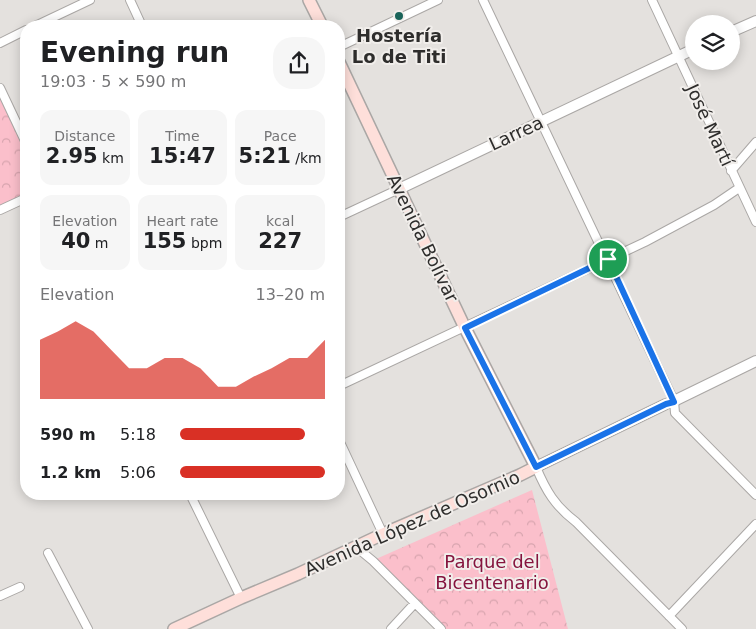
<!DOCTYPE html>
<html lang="en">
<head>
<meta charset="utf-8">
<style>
  :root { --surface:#fff; --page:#f6f6f6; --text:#202124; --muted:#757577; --accent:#d93025 }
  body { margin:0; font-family:"DejaVu Sans",sans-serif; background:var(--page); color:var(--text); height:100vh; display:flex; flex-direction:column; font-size:19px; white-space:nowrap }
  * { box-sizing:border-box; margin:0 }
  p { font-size:16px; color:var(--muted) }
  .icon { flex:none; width:28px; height:28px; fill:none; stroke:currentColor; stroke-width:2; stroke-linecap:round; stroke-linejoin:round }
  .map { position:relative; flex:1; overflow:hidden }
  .panel { position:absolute; left:20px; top:20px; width:325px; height:480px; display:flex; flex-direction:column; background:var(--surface); border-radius:20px; box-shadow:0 2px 12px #0003 }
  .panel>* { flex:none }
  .controls { position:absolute; left:685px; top:15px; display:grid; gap:10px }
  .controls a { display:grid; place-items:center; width:55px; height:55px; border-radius:50%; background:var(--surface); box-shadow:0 2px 12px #0003; font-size:25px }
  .pin { position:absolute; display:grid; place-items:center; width:42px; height:42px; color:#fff; margin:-21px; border:2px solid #fff; border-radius:50%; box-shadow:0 1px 5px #0007 }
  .round { display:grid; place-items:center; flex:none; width:52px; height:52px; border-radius:20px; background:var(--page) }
  .summary { display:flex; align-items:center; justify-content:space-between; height:85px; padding:0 20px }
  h1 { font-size:28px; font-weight:600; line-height:38px }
  .figures { display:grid; grid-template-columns:repeat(3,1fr); gap:8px; height:85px; padding:5px 20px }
  .figures div { display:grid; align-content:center; border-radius:12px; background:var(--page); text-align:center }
  .figures b { font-size:21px; font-weight:600 }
  .figures small { font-size:14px; font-weight:400 }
  .figures p { font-size:14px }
  .chart { height:140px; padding:10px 20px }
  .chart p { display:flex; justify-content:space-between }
  .chart svg { width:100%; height:90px; margin-top:5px; fill:var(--accent); opacity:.7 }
  ul { padding:0 20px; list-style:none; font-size:16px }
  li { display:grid; grid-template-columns:80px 60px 1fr; align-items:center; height:38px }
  li i { height:12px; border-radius:6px; background:var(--accent) }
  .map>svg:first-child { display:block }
</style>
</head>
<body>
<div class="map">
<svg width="756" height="629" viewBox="0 0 756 629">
  <defs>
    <pattern id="park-crowns" width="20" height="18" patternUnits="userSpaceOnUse" patternTransform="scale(1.25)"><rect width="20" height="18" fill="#fbbfcb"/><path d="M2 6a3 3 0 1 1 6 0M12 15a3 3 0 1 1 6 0" fill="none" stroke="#d7a4ae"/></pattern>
  </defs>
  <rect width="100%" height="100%" fill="#e4e1de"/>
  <path fill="url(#park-crowns)" d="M0,97L26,153V194L0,206Z
    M532,490L568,629H441L376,559Z"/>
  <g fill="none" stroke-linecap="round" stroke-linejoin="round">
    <g stroke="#aaa7a5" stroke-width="10">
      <path id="minor" d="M130,0L142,26
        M483,0L674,401L675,413L756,495
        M652,0L756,222
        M35,26L90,0
        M0,43L26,30
        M339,47L438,0
        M0,88L26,143
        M731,171L756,142
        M0,210L26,198
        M339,217L399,189
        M339,386L645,242L714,205L739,188
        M339,440L383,534
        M536,467C546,491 555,506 576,522L682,629
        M190,494L241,598
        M356,547L373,561L441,629
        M48,553L88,629
        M0,596L20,587
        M669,616L756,524
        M391,629L415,603"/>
    </g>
    <g stroke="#aaa7a5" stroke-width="12">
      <path id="tertiary" d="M731,32L756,21
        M399,189L694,49
        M536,467L666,404L674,401L756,361"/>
    </g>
    <g stroke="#aaa7a5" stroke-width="14">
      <path id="secondary" d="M309,0L322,26
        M174,629L241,598L298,574L383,534L520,475L536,467L465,328L339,62"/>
    </g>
    <use href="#minor" stroke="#fff" stroke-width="8"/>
    <use href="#tertiary" stroke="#fff" stroke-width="10"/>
    <use href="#secondary" stroke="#fedfda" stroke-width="11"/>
  </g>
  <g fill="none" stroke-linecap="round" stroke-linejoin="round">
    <g stroke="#fff" stroke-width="10">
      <path id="route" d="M608,259L674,402L666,404L536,467L465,328Z"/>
    </g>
    <use href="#route" stroke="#1a73e8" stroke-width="6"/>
  </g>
  <circle fill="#1a645a" stroke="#f1eeeb" stroke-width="2" cx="399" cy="16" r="5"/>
  <g text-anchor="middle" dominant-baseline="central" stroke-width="4" stroke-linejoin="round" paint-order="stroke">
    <g font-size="18" font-weight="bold" fill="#2e2d2c" stroke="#f1eeeb">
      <text x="399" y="35">Hostería<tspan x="399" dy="21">Lo de Titi</tspan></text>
    </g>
    <g font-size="18" fill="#2e2d2c" stroke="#f1eeeb">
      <text transform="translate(710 125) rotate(65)">José Martí</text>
      <text transform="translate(516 133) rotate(-25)">Larrea</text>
      <text transform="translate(423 238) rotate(64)">Avenida Bolívar</text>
      <text transform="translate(412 523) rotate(-24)">Avenida López de Osornio</text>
    </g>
    <g font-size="18" fill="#85143e" stroke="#f1eeeb">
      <text x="492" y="561">Parque del<tspan x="492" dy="21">Bicentenario</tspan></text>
    </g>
  </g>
</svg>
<div class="controls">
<a><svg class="icon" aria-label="layers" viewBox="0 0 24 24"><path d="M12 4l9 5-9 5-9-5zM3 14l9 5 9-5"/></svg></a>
</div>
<div class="pin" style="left:608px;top:259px;background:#1e9e55"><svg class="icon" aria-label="arrive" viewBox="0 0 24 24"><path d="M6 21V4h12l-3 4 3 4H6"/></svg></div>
<section class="panel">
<div class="summary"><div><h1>Evening run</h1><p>19:03 · 5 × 590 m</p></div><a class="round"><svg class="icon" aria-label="share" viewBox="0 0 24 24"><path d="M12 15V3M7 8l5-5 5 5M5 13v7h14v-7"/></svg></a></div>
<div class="figures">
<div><p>Distance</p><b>2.95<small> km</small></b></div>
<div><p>Time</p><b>15:47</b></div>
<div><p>Pace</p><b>5:21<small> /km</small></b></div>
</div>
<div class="figures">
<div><p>Elevation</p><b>40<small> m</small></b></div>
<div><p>Heart rate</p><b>155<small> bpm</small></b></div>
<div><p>kcal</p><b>227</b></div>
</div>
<div class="chart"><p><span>Elevation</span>13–20 m</p>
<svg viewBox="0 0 160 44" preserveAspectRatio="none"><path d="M0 44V15L10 11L20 6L30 11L40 20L50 29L60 29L70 24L80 24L90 29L100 38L110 38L120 33L130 29L140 24L150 24L160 15V44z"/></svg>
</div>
<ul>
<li><b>590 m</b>5:18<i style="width:86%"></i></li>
<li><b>1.2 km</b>5:06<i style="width:100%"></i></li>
</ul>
</section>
</div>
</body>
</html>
